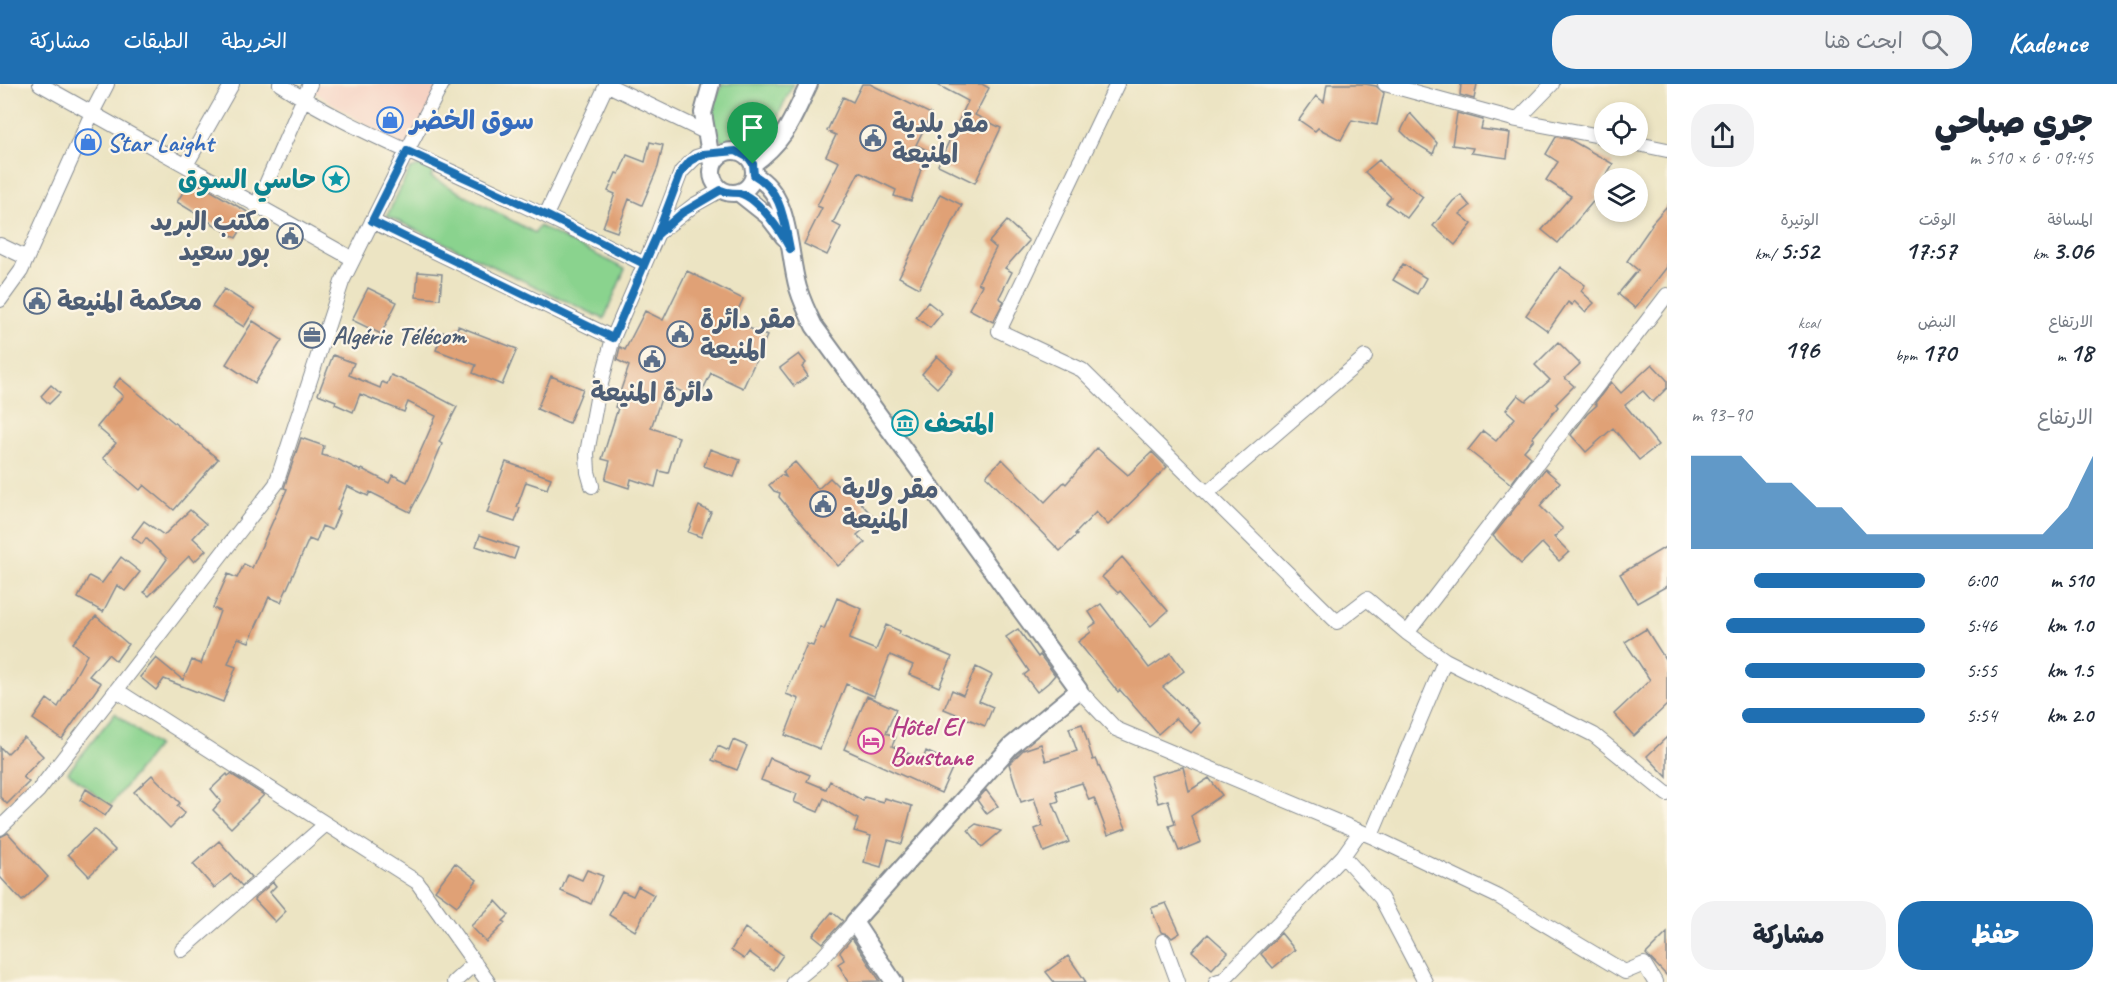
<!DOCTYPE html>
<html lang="ar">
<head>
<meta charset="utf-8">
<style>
  :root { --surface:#fff; --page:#f2f2f3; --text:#1f2937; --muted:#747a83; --accent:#1f6fb2 }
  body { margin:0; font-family:Caveat,"Playpen Sans Arabic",sans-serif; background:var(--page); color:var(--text); direction:rtl; height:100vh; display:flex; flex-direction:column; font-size:22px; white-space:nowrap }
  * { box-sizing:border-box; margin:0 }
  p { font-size:20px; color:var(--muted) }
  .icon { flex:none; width:33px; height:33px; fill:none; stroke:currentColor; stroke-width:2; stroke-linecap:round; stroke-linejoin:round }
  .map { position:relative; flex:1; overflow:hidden; direction:ltr }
  .panel { display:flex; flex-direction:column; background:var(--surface); width:450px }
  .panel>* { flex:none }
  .buttons { position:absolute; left:1594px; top:18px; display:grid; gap:12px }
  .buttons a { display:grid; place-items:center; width:54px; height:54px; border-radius:50%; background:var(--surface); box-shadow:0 3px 9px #0003; font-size:30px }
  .pin { position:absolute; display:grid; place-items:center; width:51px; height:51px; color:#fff; margin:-62px -26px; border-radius:50% 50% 50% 0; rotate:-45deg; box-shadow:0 0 6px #0007 }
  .pin .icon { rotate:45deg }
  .round { display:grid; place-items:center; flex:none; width:63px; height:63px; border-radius:24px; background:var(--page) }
  .summary { display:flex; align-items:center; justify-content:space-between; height:102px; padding:0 24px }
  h1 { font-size:33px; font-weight:800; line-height:45px }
  .metrics { display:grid; grid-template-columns:repeat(3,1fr); gap:9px; height:102px; padding:6px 24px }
  .metrics div { display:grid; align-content:center }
  .metrics b { font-size:26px; font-weight:800 }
  .metrics small { font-size:16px; font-weight:400 }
  .metrics p { font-size:16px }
  .chart { height:168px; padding:12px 24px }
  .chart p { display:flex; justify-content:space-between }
  .chart svg { width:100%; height:108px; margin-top:6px; fill:var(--accent); opacity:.7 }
  .primary-button { display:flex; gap:12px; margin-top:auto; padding:12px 24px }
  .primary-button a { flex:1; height:69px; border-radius:24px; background:var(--accent); color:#fff; font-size:24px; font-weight:800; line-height:69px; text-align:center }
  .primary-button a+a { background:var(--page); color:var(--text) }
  ul { padding:0 24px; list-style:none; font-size:20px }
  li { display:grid; grid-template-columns:96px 72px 1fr; align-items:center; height:45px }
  li i { height:15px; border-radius:8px; background:var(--accent) }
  header { display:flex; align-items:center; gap:36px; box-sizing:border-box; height:84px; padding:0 30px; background:var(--accent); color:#fff }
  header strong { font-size:28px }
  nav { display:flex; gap:33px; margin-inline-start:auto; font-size:21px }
  .search { width:420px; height:54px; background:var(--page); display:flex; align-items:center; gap:15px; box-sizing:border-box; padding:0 21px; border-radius:24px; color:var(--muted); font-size:22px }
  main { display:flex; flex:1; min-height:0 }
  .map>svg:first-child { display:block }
</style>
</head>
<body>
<header>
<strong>Kadence</strong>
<div class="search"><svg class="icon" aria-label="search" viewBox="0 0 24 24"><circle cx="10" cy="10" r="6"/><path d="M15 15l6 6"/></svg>ابحث هنا</div>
<nav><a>الخريطة</a><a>الطبقات</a><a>مشاركة</a></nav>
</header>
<main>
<section class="panel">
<div class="summary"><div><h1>جري صباحي</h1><p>09:45 · 6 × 510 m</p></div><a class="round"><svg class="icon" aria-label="share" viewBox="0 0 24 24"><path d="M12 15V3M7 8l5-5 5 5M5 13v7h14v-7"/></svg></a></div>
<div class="metrics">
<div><p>المسافة</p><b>3.06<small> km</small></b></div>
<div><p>الوقت</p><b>17:57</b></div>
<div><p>الوتيرة</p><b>5:52<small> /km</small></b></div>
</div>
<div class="metrics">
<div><p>الارتفاع</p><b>18<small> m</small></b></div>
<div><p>النبض</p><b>170<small> bpm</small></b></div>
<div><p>kcal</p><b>196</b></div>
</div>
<div class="chart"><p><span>الارتفاع</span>90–93 m</p>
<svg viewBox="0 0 160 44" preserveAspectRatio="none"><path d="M0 44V6L10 6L20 6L30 17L40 17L50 27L60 27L70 38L80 38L90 38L100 38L110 38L120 38L130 38L140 38L150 27L160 6V44z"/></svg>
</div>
<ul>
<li><b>510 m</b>6:00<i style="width:73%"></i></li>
<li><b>1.0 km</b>5:46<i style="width:85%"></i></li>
<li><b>1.5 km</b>5:55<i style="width:77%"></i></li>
<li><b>2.0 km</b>5:54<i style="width:78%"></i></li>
</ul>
<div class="primary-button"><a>حفظ</a><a>مشاركة</a></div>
</section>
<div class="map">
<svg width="1667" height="898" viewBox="0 0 1667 898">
  <rect width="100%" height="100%" fill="#fcf5e5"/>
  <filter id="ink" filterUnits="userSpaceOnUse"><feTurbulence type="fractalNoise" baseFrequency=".0167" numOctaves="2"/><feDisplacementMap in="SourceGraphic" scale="12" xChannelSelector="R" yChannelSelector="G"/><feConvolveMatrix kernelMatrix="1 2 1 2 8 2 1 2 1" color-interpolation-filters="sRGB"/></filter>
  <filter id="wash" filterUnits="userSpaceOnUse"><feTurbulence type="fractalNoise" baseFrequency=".008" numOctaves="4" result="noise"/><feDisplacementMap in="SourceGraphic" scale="24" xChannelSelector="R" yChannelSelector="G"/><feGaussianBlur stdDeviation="1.35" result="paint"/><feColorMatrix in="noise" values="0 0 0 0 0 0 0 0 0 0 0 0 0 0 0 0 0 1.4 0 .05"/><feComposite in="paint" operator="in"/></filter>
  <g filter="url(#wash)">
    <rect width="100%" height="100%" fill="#ece4c3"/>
    <path fill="#f6d2c3" d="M311,0H441L407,67L308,4Z"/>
    <path fill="#8ad38e" stroke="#528176" stroke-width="1.5" d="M722,0H793L767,55C755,65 734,66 722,57C715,51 712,39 710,31Z
      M423,81L434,84L431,93L535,149L539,142L625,185L604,235L387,132L410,85Z
      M115,629L157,662L110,722L68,688Z"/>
    <g id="blocks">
      <path fill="#e0a176" d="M862,0H870L931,30L916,61L927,66L911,117L894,112L896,106L859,88L833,139L841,143L827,171L804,160L822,124L817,122L839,78L826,72L836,51L827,47L843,13L853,18Z
        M936,0H982L989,4L975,31L1001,44L975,99L938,81L968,17Z
        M1327,0H1365L1376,2L1384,9L1377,41L1352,36L1341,56L1318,44L1315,47L1299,36L1316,12L1324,18Z
        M1461,0H1477L1474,15L1460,11Z
        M1410,29L1437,59L1433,70L1410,56L1401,47Z
        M1457,29L1483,36L1481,45L1510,49L1507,74L1471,69L1473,64L1452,61Z
        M1556,53L1569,55L1613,80L1594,111L1597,113L1558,159L1542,146L1571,112L1546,96L1558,78L1546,70Z
        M650,58L663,61L658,83L642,121L629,115L617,148L603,143L615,110L608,107L616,89L619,90L627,71L645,78Z
        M1379,76L1388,86L1423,113L1407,134L1386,119L1391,113L1365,88Z
        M191,95L251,130L236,154L177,118Z
        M940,110L962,121L919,204L899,193Z
        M1461,111L1470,122L1460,130L1472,140L1455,161L1433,142L1453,117Z
        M1667,122V183L1635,224L1618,210L1638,186L1627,177L1652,141L1651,140Z
        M1007,137L1029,157L1005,184L1012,188L999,214L1004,217L993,238L969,225L982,201L978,199L996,164L989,158Z
        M1403,180L1426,194L1417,210L1393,196Z
        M1560,183L1585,201L1581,207L1594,219L1585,228L1574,217L1572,221L1568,218L1548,247L1526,231Z
        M687,187L743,215L733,237L767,252L743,304L711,289L698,316L666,300L651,344L679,353L668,389L659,387L655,403L631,395L629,404L605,396L610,377L602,375L618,324L615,323L629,282L617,276L620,263L625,266L645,227L663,236Z
        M418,188L442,190L440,215L416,213Z
        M368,204L397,218L381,250L352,236Z
        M224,205L255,225L244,243L212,223Z
        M928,218L942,229L930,244L916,233Z
        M253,237L282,256L255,299L226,280Z
        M458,242L517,265L502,301L473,289L476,281L436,266L443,248L454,252Z
        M1558,258L1580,280L1565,294L1574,302L1556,320L1558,323L1532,354L1534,355L1524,367L1531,373L1511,400L1468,366L1483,347L1496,357L1515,334L1506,326L1518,311L1526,317L1550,296L1535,281Z
        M799,270L806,279L802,283L808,292L794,302L780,284Z
        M333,271L354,279L349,291L380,304L382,298L387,300L391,291L415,301L457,323L439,358L442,360L427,396L410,428L370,408L368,412L347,402L337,426L340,427L332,446L322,442L316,458L309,455L281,518L269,513L249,558L238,554L228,580L236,583L223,618L164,595L156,606L140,593L156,574L183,596L192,576L201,580L220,527L213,524L228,490L237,494L244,480L252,484L287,405L284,404L301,354L324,362L322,371L339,376L361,387L362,385L389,399L393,391L407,398L436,332L408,318L404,328L360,310L353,328L335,320L336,317L318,310Z
        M937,272L953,286L937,304L922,290Z
        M1652,280L1667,296V304L1653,318L1643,307L1625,321L1658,361L1639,376L1613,344L1586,368L1571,351L1587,330L1597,321L1595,319L1611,298L1621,309Z
        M551,292L583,305L569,339L537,325Z
        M120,294L218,375L174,426L144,401L140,406L103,374L116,359L97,343L123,312L113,303Z
        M51,301L60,309L49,320L41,312Z
        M1097,364L1128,391L1152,368L1167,383L1108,441L1096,428L1075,450L1077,451L1060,467L986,392L1002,375L1045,418L1064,398L1066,400Z
        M710,365L740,376L734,393L704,382Z
        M506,378L551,394L547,405L526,398L517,423L520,424L515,438L487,429Z
        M795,378L818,405L830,394L841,405L845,401L875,435L857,451L865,459L838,482L779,413L780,409L774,407L769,401L781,391L786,393L783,388Z
        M1545,385L1560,398L1540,422L1563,445L1554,453L1569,468L1559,477L1542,459L1521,480L1493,452Z
        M699,422L711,428L701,453L688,448Z
        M190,426L206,440L193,454L206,466L194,478L189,472L149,512L144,508L167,475L146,454L142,460L132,453L144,437L164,451Z
        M480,451L518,464L514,475L476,462Z
        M1667,462V502L1637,519L1620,490Z
        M121,473L140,488L125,507L117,501L103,528L78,514L89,492L102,499Z
        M1122,473L1168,527L1151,542L1120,507L1118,509L1102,493Z
        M837,514L862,525L849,555L876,566L886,541L900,547L899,550L952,573L939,603L909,590L913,581L890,571L874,612L846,600L820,665L785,651L799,615L786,610L807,560L813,562L821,543L824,545Z
        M1101,520L1149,584L1171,569L1184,587L1163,603L1200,639L1191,649L1176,634L1158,650L1120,606L1118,608L1078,558L1091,548L1089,544L1096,539L1089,528Z
        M96,532L128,560L116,577L108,570L89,592L101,599L62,655L33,635L47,615L58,623L87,571L73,559Z
        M1018,545L1038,573L1040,571L1055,591L1048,599L1037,608L1024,591L1029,587L1006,553Z
        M1646,545L1667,578V621L1634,652L1614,630L1650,596L1625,558Z
        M976,583L992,591L979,617L993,623L985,642L944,625L952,606L963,611Z
        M867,612L896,625L886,649L896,653L892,662L923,676L926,667L954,680L941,709L844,665Z
        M1082,640L1093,676L1096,675L1126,744L1108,751L1094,714L1089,716L1082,699L1056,707L1059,717L1053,719L1069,758L1044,768L1035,745L1043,742L1034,714L1021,718L1009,680L1023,666L1041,660L1046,677L1077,667L1069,644Z
        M24,653L43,672L23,693L29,698L7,720L0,713V663L7,670Z
        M1667,653V693L1647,672Z
        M733,656L747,662L737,686L712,676L718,662L729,667Z
        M770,674L810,691L807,697L826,705L830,697L863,717L864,713L883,718L884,714L912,722L902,760L888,756L881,783L864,778L871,752L854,747L858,735L824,714L818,728L794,718L797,710L761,696Z
        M1183,683L1189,707L1209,694L1222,711L1191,732L1201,758L1179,767L1169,742L1175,740L1168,716L1158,719L1150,692Z
        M227,690L228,692L231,690L264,711L231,744L213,726L221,717L211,705Z
        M152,691L180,719L177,722L185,729L170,744L134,708Z
        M86,705L112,722L105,732L80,716Z
        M986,706L998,722L987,730L977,716Z
        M976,740L1001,747L982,763L968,746Z
        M94,745L115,766L89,792L68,770Z
        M8,749L48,793L22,817L0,793V753Z
        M219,757L251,793L242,802L231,790L214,804L193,780Z
        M455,779L477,796L457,822L435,806Z
        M587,786L603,792L591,820L561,807L568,790L582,796Z
        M273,798L276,802L270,808L286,827L275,838L254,815Z
        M638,802L654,811L635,847L609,831L622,807L633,812Z
        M496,817L509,831L503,837L505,839L486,858L471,842Z
        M1166,819L1180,849L1172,854L1168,850L1161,848L1151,824Z
        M832,828L843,837L823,859L813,851Z
        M745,844L783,871L773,886L749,868L744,875L731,866Z
        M1281,849L1295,866L1273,884L1261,870Z
        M1667,849V892L1646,870Z
        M1208,850L1228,868L1212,885L1192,867Z
        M852,854L880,897L849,898L838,880L844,876L840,868Z
        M1068,872L1086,898H1054L1046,888Z"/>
    </g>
  </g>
  <g filter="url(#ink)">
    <use href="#blocks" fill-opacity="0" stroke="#848a90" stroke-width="1.5"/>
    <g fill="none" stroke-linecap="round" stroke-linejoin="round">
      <g stroke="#848a90" stroke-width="16">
        <path id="minor" d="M40,0L353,175
          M280,0C333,35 393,60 450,87C515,117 580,148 644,180
          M606,0L705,48
          M1117,0L999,247L1082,286L1337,538L1367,515L1407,549L1445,576L1594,651L1667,710
          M1385,0L1517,36L1605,53
          M1517,36L1552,0
          M1638,60L1667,66
          M186,81L232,0
          M257,121L310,0
          M546,131L607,0
          M372,137L613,254
          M661,147L694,121L721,106
          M0,161L27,174
          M0,216L21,187L92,29L107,0
          M592,402L588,388L587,369L597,315L613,254L657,151L681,88L696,73L710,69L722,70
          M1207,409L1365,273
          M1407,549L1667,211
          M116,606L417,798L488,898
          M1079,606L1116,645L1371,752L1499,813L1625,888L1644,880L1655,898
          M0,744L38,707L276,400L342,198L407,67L442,0
          M1371,752L1445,576
          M1343,772L1381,814L1425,898
          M1163,857L1178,898
          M182,866L326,740
          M454,898L475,879
          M793,898L821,875L854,838
          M1216,898L1224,895L1343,772L1360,748"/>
      </g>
      <g stroke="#848a90" stroke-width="20">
        <path id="tertiary" d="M711,0L703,29L712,81
          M712 88a21 21 0 1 1 42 0a21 21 0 1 1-42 0Z
          M753,80C786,56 792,36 809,0
          M754,91C792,112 787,166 798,204C802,217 808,230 814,242L1079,606L1011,662L854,838L894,898
          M739,109L768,132L784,153"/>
      </g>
      <use href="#minor" stroke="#fff" stroke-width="14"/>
      <use href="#tertiary" stroke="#fff" stroke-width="16"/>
    </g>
  </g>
  <g fill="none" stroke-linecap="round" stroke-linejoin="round" filter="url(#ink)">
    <g stroke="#fff" stroke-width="12">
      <path id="route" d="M753,80L749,74L736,67L703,70L690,77L681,88L657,151L644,180L546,131L407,67L372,137L613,254L657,151L682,129L721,106C728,110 732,108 739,109C759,114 781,148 790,165C784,136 782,107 754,91L753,80"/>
    </g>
    <use href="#route" stroke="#1f6fb2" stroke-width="8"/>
  </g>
  <defs>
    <g id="shop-ring" transform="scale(1.35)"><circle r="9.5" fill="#fcf5e5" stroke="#3f7fe0" stroke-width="1.5"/><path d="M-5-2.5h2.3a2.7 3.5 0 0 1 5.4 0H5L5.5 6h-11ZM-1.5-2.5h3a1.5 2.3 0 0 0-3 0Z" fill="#3f7fe0"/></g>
    <g id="civic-ring" transform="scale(1.35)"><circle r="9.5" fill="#fcf5e5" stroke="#5c6f8a" stroke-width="1.5"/><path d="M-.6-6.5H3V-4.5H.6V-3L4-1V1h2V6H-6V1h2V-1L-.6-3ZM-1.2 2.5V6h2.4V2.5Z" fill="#5c6f8a"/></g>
    <g id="sight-ring" transform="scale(1.35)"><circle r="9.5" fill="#fcf5e5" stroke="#0f9aa8" stroke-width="1.5"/><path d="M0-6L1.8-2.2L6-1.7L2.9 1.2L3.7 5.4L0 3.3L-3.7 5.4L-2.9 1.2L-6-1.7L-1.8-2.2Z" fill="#0f9aa8"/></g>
    <g id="office-ring" transform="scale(1.35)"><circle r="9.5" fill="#fcf5e5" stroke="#5c6f8a" stroke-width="1.5"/><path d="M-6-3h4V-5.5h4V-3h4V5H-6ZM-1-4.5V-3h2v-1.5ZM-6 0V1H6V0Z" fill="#5c6f8a"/></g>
    <g id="museum-ring" transform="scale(1.35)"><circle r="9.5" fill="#fcf5e5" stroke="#0f9aa8" stroke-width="1.5"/><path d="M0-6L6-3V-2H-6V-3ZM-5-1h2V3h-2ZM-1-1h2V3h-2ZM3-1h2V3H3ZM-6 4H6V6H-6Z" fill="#0f9aa8"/></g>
    <g id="hotel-ring" transform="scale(1.35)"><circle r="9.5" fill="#fcf5e5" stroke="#d1479c" stroke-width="1.5"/><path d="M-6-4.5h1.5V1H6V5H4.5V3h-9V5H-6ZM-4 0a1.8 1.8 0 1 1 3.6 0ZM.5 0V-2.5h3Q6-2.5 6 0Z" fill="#d1479c"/></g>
  </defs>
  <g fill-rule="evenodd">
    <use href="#shop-ring" x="390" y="36"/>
    <use href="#civic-ring" x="873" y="54"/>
    <use href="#shop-ring" x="88" y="58"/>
    <use href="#sight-ring" x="336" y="95"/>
    <use href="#civic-ring" x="290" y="152"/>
    <use href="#civic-ring" x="37" y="217"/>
    <use href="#civic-ring" x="680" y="250"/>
    <use href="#office-ring" x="312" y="251"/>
    <use href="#civic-ring" x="652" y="275"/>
    <use href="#museum-ring" x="905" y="339"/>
    <use href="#civic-ring" x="823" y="420"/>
    <use href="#hotel-ring" x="871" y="657"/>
  </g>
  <g text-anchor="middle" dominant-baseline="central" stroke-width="4.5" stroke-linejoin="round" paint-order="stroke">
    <g font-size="26" font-weight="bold" fill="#366cbe" stroke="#fcf5e5" text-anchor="start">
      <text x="410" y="36">سوق الخضر</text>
      <text x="107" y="58">Star Laight</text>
    </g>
    <g font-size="26" font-weight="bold" fill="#4e5e75" stroke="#fcf5e5" text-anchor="start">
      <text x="892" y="39">مقر بلدية<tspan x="892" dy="30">المنيعة</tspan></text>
      <text x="270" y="137" text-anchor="end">مكتب البريد<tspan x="270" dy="30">بور سعيد</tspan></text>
      <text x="57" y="217">محكمة المنيعة</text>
      <text x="700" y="235">مقر دائرة<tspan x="700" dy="30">المنيعة</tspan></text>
      <text x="332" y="251">Algérie Télécom</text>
      <text x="652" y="308" text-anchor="middle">دائرة المنيعة</text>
      <text x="842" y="405">مقر ولاية<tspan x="842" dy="30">المنيعة</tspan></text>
    </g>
    <g font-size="26" font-weight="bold" fill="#0d838f" stroke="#fcf5e5" text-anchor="end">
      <text x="316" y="95">حاسي السوق</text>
      <text x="924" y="339" text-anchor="start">المتحف</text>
    </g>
    <g font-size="26" font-weight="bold" fill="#b23c85" stroke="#fcf5e5" text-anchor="start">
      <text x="890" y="642">Hôtel El<tspan x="890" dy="30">Boustane</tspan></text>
    </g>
  </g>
</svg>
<div class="buttons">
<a><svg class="icon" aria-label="locate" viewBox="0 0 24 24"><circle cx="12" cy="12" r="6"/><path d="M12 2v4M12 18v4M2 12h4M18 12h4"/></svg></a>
<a><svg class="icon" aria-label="layers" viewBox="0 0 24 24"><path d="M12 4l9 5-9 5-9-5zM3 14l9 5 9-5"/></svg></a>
</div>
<div class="pin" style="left:753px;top:80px;background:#1e9e55"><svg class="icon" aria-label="arrive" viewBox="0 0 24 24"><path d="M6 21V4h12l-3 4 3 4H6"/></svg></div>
</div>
</main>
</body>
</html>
